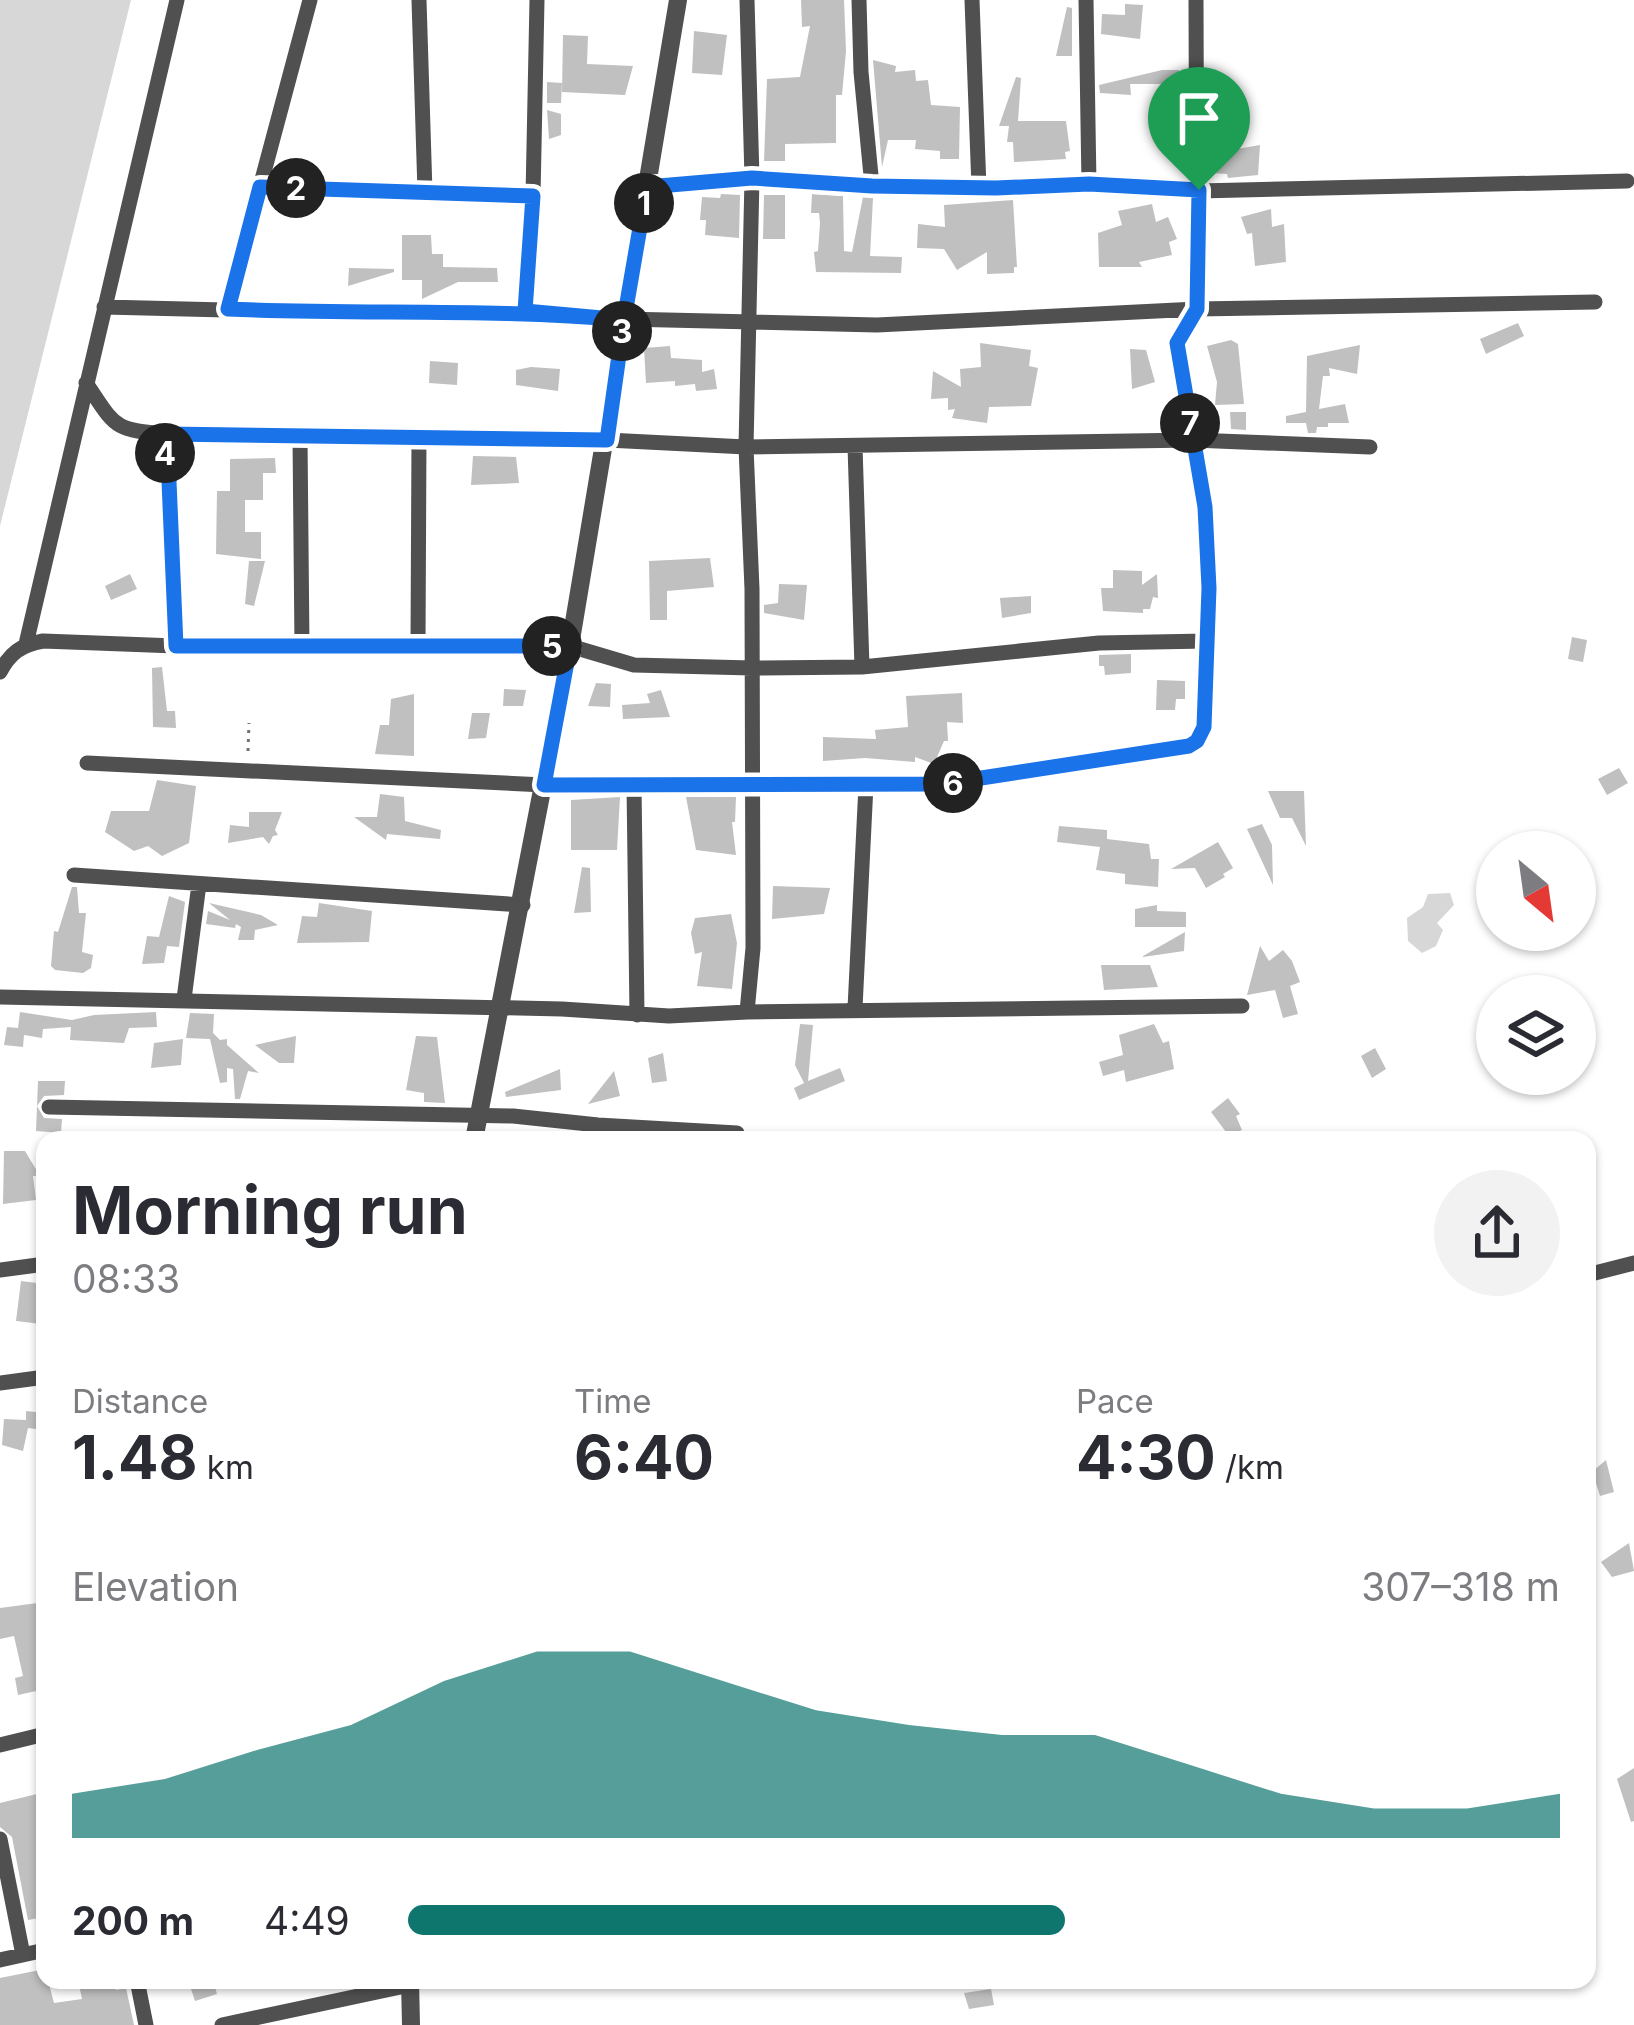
<!DOCTYPE html>
<html lang="en">
<head>
<meta charset="utf-8">
<style>
  :root { --surface:#fff; --page:#f2f2f3; --text:#2b2b33; --muted:#7c7c81; --accent:#0f766e }
  body { margin:0; font-family:Inter,sans-serif; background:var(--page); color:var(--text); height:100vh; display:flex; flex-direction:column; font-size:45px; white-space:nowrap }
  * { box-sizing:border-box; margin:0 }
  p { font-size:39px; color:var(--muted) }
  .icon { flex:none; width:66px; height:66px; fill:none; stroke:currentColor; stroke-width:2; stroke-linecap:round; stroke-linejoin:round }
  .map { position:relative; flex:1; overflow:hidden }
  .panel { position:absolute; left:36px; top:1131px; width:1560px; height:858px; display:flex; flex-direction:column; background:var(--surface); border-radius:24px; box-shadow:0 3px 9px #0004 }
  .panel>* { flex:none }
  .needle { width:78px; rotate:151deg }
  .controls { position:absolute; left:1476px; top:831px; display:grid; gap:24px }
  .controls a { display:grid; place-items:center; width:120px; height:120px; border-radius:50%; background:var(--surface); box-shadow:0 3px 9px #0004; font-size:60px }
  .pin { position:absolute; display:grid; place-items:center; width:102px; height:102px; color:#fff; margin:-123px -51px; border-radius:50% 50% 50% 0; rotate:-45deg; box-shadow:0 0 12px #0007 }
  .pin .icon { rotate:45deg }
  .km { position:absolute; width:60px; height:60px; margin:-30px; border-radius:50%; background:#222; color:#fff; font-size:33px; line-height:60px; text-align:center }
  .round { display:grid; place-items:center; flex:none; width:126px; height:126px; border-radius:63px; background:var(--page) }
  .overview { display:flex; align-items:center; justify-content:space-between; height:204px; padding:0 36px }
  h1 { font-size:66px; font-weight:700; line-height:90px }
  .stats { display:grid; grid-template-columns:repeat(3,1fr); gap:18px; height:204px; padding:12px 36px }
  .stats div { display:grid; align-content:center }
  .stats b { font-size:60px; font-weight:700 }
  .stats small { font-size:33px; font-weight:400 }
  .stats p { font-size:33px }
  .chart { height:336px; padding:24px 36px }
  .chart p { display:flex; justify-content:space-between }
  .chart svg { width:100%; height:216px; margin-top:12px; fill:var(--accent); opacity:.7 }
  ul { padding:0 36px; list-style:none; font-size:39px }
  li { display:grid; grid-template-columns:192px 144px 1fr; align-items:center; height:90px }
  li i { height:30px; border-radius:15px; background:var(--accent) }
  .map>svg:first-child { display:block }
</style>
</head>
<body>
<div class="map">
<svg width="1634" height="2025" viewBox="0 0 1634 2025">
  <rect width="100%" height="100%" fill="#fff"/>
  <path fill="#d7d7d7" d="M0,0H131L0,526Z
    M1450,893L1454,905L1437,923L1443,930L1436,946L1422,953L1408,941L1407,918L1423,907L1428,894Z"/>
  <path fill="#c0c0c0" d="M801,0H844L846,51L842,95H836V143L785,144V161H764L767,79L800,77L810,26L802,27Z
    M1125,4L1143,5L1140,39L1101,34L1102,14L1125,15Z
    M1067,7L1072,8V56H1056Z
    M694,31L727,35L722,75L692,73Z
    M563,35L588,36L587,64L633,66L625,95L562,92Z
    M873,60L896,66L895,72L915,70L916,81L928,80L931,105L960,107L959,159H940V151L915,149L916,140H888L882,167Z
    M1162,70H1179L1178,84H1130L1131,95L1100,93L1099,85Z
    M1016,77L1021,78L1018,121H1066L1070,151L1065,152L1066,159L1014,162L1013,142H1007L1009,126H999Z
    M547,82L562,83L561,103H547Z
    M547,110L561,114V135L549,139Z
    M1235,141L1237,149L1260,145L1258,175L1228,178L1227,174L1210,173L1224,160L1221,145Z
    M721,194L740,195L739,238L705,235L706,220H700L702,197L720,198Z
    M812,194L843,196L844,251L852,252L863,197L873,198L870,256L902,257L901,273L816,272L814,252L818,251L820,223L819,213H811Z
    M764,195H785V239H763Z
    M1013,200L1017,267H1014V273L987,274V252L957,270L944,249L917,248L918,224L945,227L944,205Z
    M1152,204L1156,222L1168,217L1177,239L1169,242L1172,255L1139,262L1142,267H1099L1098,233L1122,225L1118,211Z
    M1271,209L1272,227L1284,224L1286,262L1255,266L1252,233L1247,234L1241,217Z
    M402,235H431L432,254H443V267L497,268L498,282H458L422,299V280H402Z
    M349,268L394,269V272L348,286Z
    M1518,323L1524,336L1486,354L1480,339Z
    M1231,340L1238,344L1244,404L1215,405L1217,382L1207,346Z
    M980,343L1031,350L1029,366L1038,368L1031,406L989,407L987,423L952,418L955,409L948,410V398L931,399L933,371L961,387L960,369L981,367Z
    M1360,345L1357,374L1329,368L1330,376H1323L1319,409L1345,404L1349,423H1328V427H1317L1316,433H1308L1306,423H1286V416L1306,412L1307,356Z
    M670,346L671,358L702,360V372L714,369L717,389L696,391L695,384L675,386V381L646,383L644,348Z
    M1130,349L1146,350L1155,382L1132,389Z
    M430,361L458,363L457,385L429,383Z
    M531,367L560,369L558,391L516,385V370Z
    M1230,412H1246V430L1231,429Z
    M473,456L516,457L519,483L471,485Z
    M275,458L276,473H263V500H245V532H261V559L216,554L217,491H230V459Z
    M710,558L714,587L667,591V620H650L649,561Z
    M249,561H265L254,606L245,604Z
    M1113,570L1142,571V585L1157,574L1158,598L1153,597L1150,609H1143V613L1103,611L1101,588H1113Z
    M130,574L137,589L111,600L105,586Z
    M779,584L807,585L804,620L764,613V605L778,603Z
    M1031,596V613L1002,618L1000,598Z
    M1572,637L1587,640L1583,662L1568,659Z
    M1131,654V673L1105,675L1104,666H1099V655Z
    M162,667L167,711H175L176,728L153,727L152,668Z
    M1157,680L1185,681V699H1176L1175,710H1156Z
    M596,683L611,684L610,707L588,706Z
    M504,689L526,690L523,706H503Z
    M661,690L670,717L623,719L622,705L650,703L647,694Z
    M962,693L963,723L947,722L948,741H944L934,764L915,757V762L865,758L823,761V737L876,739L875,730L908,727L906,696Z
    M414,694V756L375,754L380,725H389L391,699Z
    M472,713H490L486,738L468,739Z
    M1619,768L1628,783L1607,795L1598,779Z
    M157,780L196,786L189,843L162,856L148,846L134,851L105,832L111,811H149Z
    M1268,791H1304L1306,846L1292,818H1280Z
    M380,794L404,797L405,821L441,830L440,839L387,834L386,840L354,817H377Z
    M620,797L617,850H571V800Z
    M686,797H736L735,822H732L736,855L696,850Z
    M249,812H282L275,830L278,835L273,836L269,844L263,837L228,843L230,825L249,827Z
    M1262,824L1272,845L1273,885L1247,829Z
    M1059,826L1107,830V839L1149,844L1151,859H1159L1158,887L1125,884V874L1096,870L1100,847L1057,842Z
    M1218,842L1233,868L1223,874L1225,877L1206,888L1195,868L1171,869Z
    M582,867L590,868L591,912L574,913Z
    M773,886L830,888L824,914L772,919Z
    M72,887H77L79,913H86L82,952L93,955L91,968L83,973L55,970L51,966L54,931L58,932Z
    M169,896L185,902L179,947L167,946L164,963L142,964L147,936L159,937Z
    M209,903L261,915L278,925L255,930L254,940H238L241,927L236,924L235,928L206,924L208,911L230,920Z
    M319,903L372,911L369,942L297,943L302,916L317,917Z
    M1157,905V911L1186,912V927H1135V909Z
    M731,914L737,943L732,989L697,986L702,952L695,954L691,933L695,918Z
    M1185,932L1184,951L1143,957V956Z
    M1260,946L1269,961L1283,950L1292,961L1300,982L1290,986L1298,1014L1283,1018L1275,990L1247,995Z
    M1101,965H1150L1158,987L1104,990Z
    M20,1012L72,1020L94,1015L156,1012L157,1027L129,1028L124,1043L70,1040L71,1027L43,1029L42,1038L24,1035L23,1047L4,1045L7,1027L18,1028Z
    M190,1013L214,1014L213,1033L220,1040L227,1039V1045L259,1073L248,1071L240,1099H235L233,1069L227,1068V1082L220,1083L210,1039L186,1038Z
    M800,1024L813,1025L808,1081L840,1068L845,1081L799,1100L794,1088L804,1083L795,1065Z
    M1154,1024L1163,1043L1169,1041L1174,1069L1126,1082L1124,1070L1103,1076L1099,1062L1123,1055L1119,1035Z
    M296,1036L294,1063H279L255,1045Z
    M416,1036L437,1037L445,1103L424,1102V1093L406,1090Z
    M183,1039L181,1065L151,1068L154,1043Z
    M1375,1048L1386,1069L1372,1078L1361,1056Z
    M663,1053L667,1081L652,1083L648,1058Z
    M560,1069L561,1090L506,1097L505,1092Z
    M614,1071L620,1096L588,1104Z
    M38,1081H65L64,1095L44,1096L37,1106L44,1118L62,1119L61,1133L36,1131Z
    M1228,1098L1240,1114L1236,1116L1242,1130L1229,1136L1211,1112Z
    M4,1151H25L40,1176H33L36,1200L3,1204Z
    M21,1281L45,1284L41,1324L16,1321Z
    M26,1411L45,1413L44,1430L28,1428L23,1451L2,1445L4,1419L26,1420Z
    M1606,1460L1614,1492L1600,1496L1596,1483L1587,1485V1476Z
    M1629,1543L1634,1571L1612,1577L1601,1562Z
    M45,1602V1689L18,1695L15,1678L23,1676L14,1636L0,1639V1608Z
    M1634,1768V1821L1631,1822L1617,1779Z
    M45,1792V1881L38,1883L44,1917L28,1920L12,1837L0,1827V1803Z
    M45,1969L54,2003L82,1999L78,1980H114L116,1990L126,1988L134,2025H0V1978Z
    M188,1980H213L217,1994L195,2001Z
    M991,1989L994,2005L969,2009L964,1993Z"/>
  <g fill="none" stroke-linecap="round" stroke-linejoin="round">
    <path stroke="#727272" stroke-width="3" stroke-dasharray="3 6" stroke-linecap="butt" d="M248,751L249,723"/>
    <path stroke="#505050" stroke-width="15" d="M419,0L425,192
      M859,0L861,72L872,186
      M972,0L979,188
      M1086,0L1089,184
      M260,187L310,0
      M647,187L752,178L872,186L996,188L1089,184L1199,191L1627,181
      M104,307L381,314L525,311L624,319L877,325L1197,309L1196,0
      M228,309L260,187L533,196
      M525,311L533,196L537,0
      M86,383C116,427 112,430 167,434L607,440L746,447L1193,440L1370,447
      M167,434L176,646
      M300,438L302,646
      M855,446L862,667
      M26,644L177,0
      M418,644L419,436
      M0,672C10,653 21,645 43,641L176,646H570L634,665L752,668L862,667L1099,643L1207,641
      M87,763L544,785L942,784L1189,746L1197,741L1205,727L1209,588L1205,507L1177,343L1197,309L1595,302
      M634,785L637,1015
      M74,875L523,905
      M0,997L562,1009L669,1016L747,1012L753,948L752,589L746,447L752,178L747,0
      M184,999L199,884
      M855,1008L866,785
      M747,1012L1242,1006
      M49,1107L513,1116L598,1125L737,1133
      M0,1270L45,1264
      M1587,1275L1634,1263
      M0,1383L45,1377
      M0,1745L45,1734
      M0,1839L23,1955
      M0,1960L45,1950
      M137,1980L146,2025
      M222,2025L410,1985"/>
    <path stroke="#505050" stroke-width="18" d="M474,1140L570,646L678,0
      M410,1980L411,2025"/>
  </g>
  <g fill="none" stroke-linecap="round" stroke-linejoin="round">
    <g stroke="#fff" stroke-width="24">
      <path id="route" d="M1199,190L1089,184L996,188L872,186L752,178L647,187L624,320L525,311L533,196L260,187L228,309C360,315 492,308 624,320L607,440L167,434L176,646H570L544,785L942,784L1189,746L1197,741L1204,727L1209,588L1205,507L1177,343L1197,309L1199,190"/>
    </g>
    <use href="#route" stroke="#1a73e8" stroke-width="15"/>
  </g>
</svg>
<div class="controls">
<a><svg class="needle" viewBox="-14 -14 28 28"><path d="M0-13l5 13h-10z" fill="#e53935"/><path d="M0 13l5-13h-10z" fill="#7c7c81"/></svg></a>
<a><svg class="icon" aria-label="layers" viewBox="0 0 24 24"><path d="M12 4l9 5-9 5-9-5zM3 14l9 5 9-5"/></svg></a>
</div>
<div class="pin" style="left:1199px;top:190px;background:#1e9e55"><svg class="icon" aria-label="arrive" viewBox="0 0 24 24"><path d="M6 21V4h12l-3 4 3 4H6"/></svg></div>
<b class="km" style="left:644px;top:203px">1</b>
<b class="km" style="left:296px;top:188px">2</b>
<b class="km" style="left:622px;top:331px">3</b>
<b class="km" style="left:165px;top:453px">4</b>
<b class="km" style="left:552px;top:646px">5</b>
<b class="km" style="left:953px;top:783px">6</b>
<b class="km" style="left:1190px;top:423px">7</b>
<section class="panel">
<div class="overview"><div><h1>Morning run</h1><p>08:33</p></div><a class="round"><svg class="icon" aria-label="share" viewBox="0 0 24 24"><path d="M12 15V3M7 8l5-5 5 5M5 13v7h14v-7"/></svg></a></div>
<div class="stats">
<div><p>Distance</p><b>1.48<small> km</small></b></div>
<div><p>Time</p><b>6:40</b></div>
<div><p>Pace</p><b>4:30<small> /km</small></b></div>
</div>
<div class="chart"><p><span>Elevation</span>307–318 m</p>
<svg viewBox="0 0 160 44" preserveAspectRatio="none"><path d="M0 44V35L10 32L20 26L30 21L40 12L50 6L60 6L70 12L80 18L90 21L100 23L110 23L120 29L130 35L140 38L150 38L160 35V44z"/></svg>
</div>
<ul>
<li><b>200 m</b>4:49<i style="width:57%"></i></li>
</ul>
</section>
</div>
</body>
</html>
